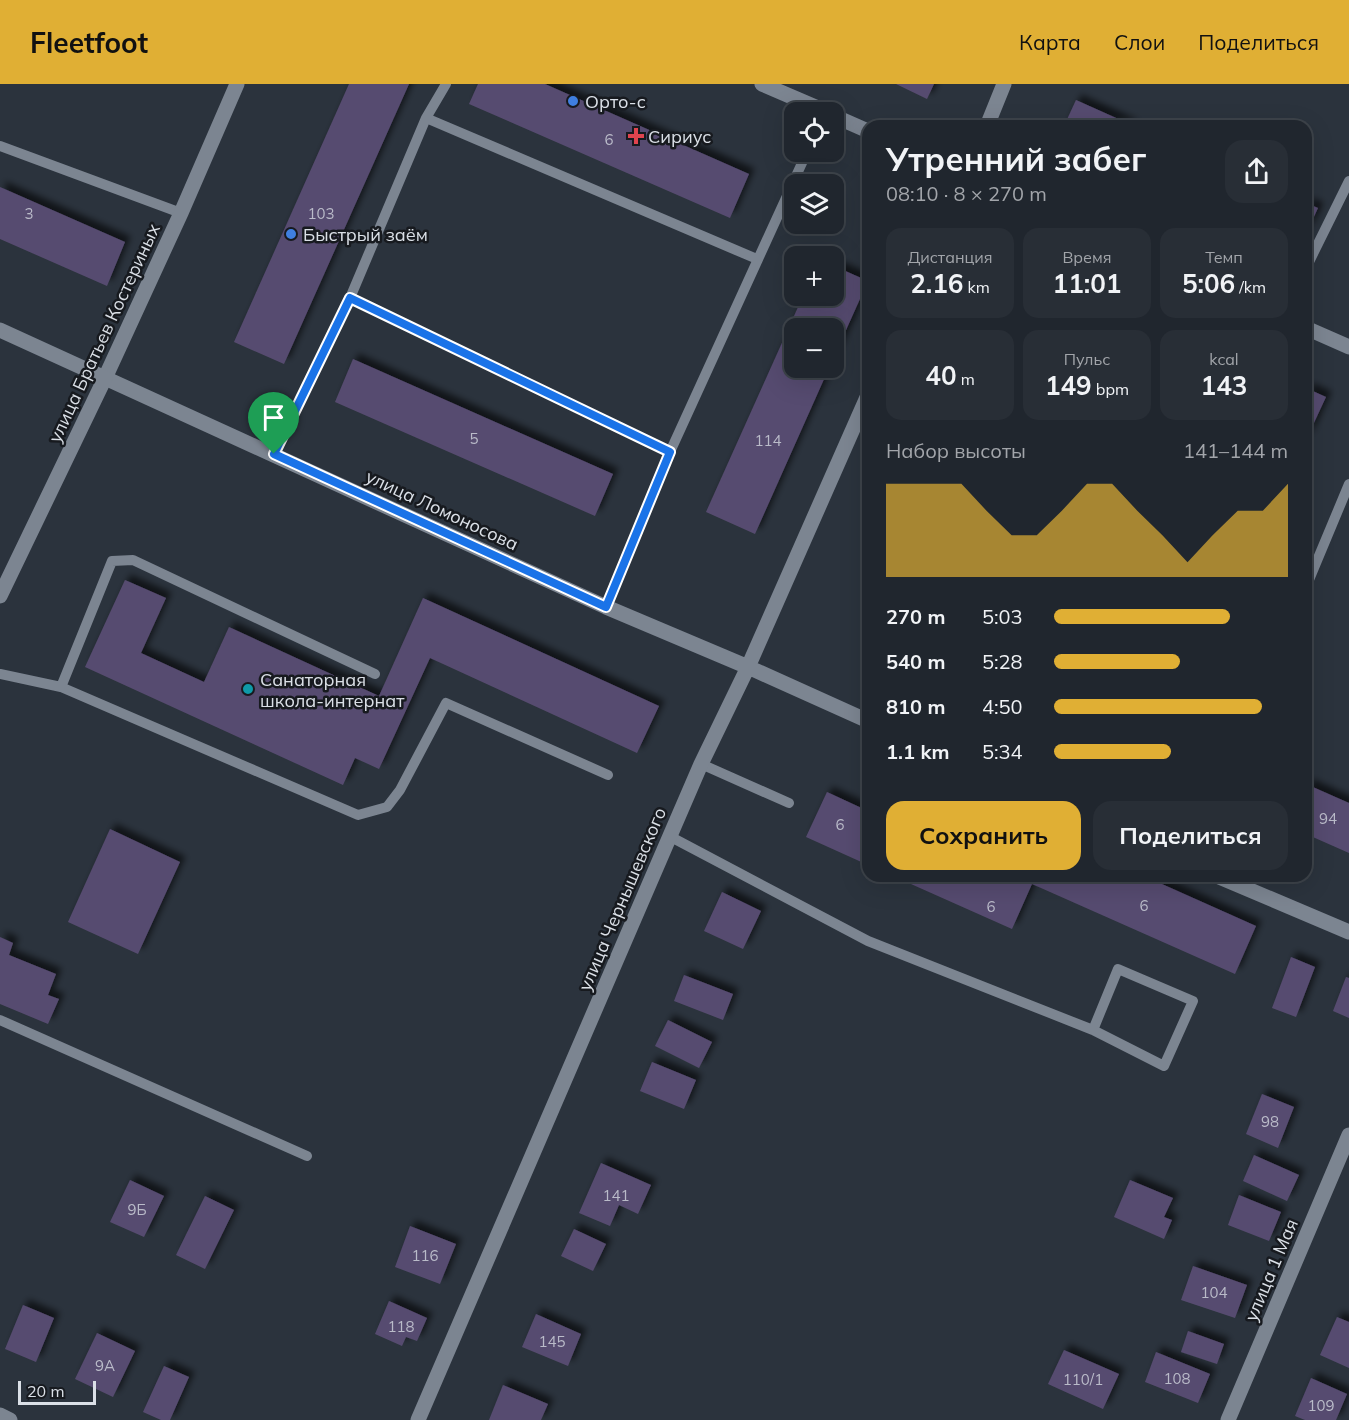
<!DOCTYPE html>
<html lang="ru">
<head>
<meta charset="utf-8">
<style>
  :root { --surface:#20262e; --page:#282e36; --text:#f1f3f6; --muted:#a2a5aa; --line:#3d434a; --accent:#e0af34 }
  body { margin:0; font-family:Mulish,sans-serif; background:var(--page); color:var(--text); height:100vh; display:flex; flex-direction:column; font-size:22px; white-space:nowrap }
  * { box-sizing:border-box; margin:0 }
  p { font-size:20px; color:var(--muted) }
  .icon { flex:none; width:33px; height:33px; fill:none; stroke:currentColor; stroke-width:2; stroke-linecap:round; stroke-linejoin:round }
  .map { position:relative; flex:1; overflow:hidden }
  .details { position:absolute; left:862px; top:36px; width:450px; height:762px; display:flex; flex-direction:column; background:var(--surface); border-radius:18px; box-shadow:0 6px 24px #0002,0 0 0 2px var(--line) }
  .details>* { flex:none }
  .buttons { position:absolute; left:784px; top:18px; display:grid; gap:12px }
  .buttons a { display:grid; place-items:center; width:60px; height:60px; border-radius:12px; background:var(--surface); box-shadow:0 6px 24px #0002,0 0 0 2px var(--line); font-size:30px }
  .scale { position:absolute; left:18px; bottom:15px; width:78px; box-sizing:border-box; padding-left:6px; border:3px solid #dbe0e7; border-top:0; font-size:16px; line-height:21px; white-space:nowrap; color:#dbe0e7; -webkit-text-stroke:4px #171a1f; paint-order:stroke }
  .pin { position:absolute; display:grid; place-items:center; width:51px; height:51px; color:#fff; margin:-62px -26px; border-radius:50% 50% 50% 0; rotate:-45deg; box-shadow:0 0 6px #0007 }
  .pin .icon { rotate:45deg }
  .round { display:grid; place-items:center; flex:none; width:63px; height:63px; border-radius:18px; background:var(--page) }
  .head { display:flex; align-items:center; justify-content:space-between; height:102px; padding:0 24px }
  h1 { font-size:33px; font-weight:700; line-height:45px }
  .figures { display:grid; grid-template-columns:repeat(3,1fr); gap:9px; height:102px; padding:6px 24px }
  .figures div { display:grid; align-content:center; border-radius:15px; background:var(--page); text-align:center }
  .figures b { font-size:26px; font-weight:700 }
  .figures small { font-size:16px; font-weight:400 }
  .figures p { font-size:16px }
  .chart { height:168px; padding:12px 24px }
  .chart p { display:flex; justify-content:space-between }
  .chart svg { width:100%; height:108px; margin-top:6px; fill:var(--accent); opacity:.7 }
  .action { display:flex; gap:12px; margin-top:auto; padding:12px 24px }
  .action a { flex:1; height:69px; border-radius:18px; background:var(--accent); color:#111; font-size:24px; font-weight:700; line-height:69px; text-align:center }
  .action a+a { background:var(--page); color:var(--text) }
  ul { padding:0 24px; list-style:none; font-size:20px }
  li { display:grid; grid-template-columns:96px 72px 1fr; align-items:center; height:45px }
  li i { height:15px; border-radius:8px; background:var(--accent) }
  header { display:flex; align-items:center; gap:36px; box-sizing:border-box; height:84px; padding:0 30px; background:var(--accent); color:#111 }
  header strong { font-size:28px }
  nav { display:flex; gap:33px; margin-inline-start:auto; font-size:21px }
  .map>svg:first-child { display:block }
</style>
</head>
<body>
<header>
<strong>Fleetfoot</strong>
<nav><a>Карта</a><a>Слои</a><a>Поделиться</a></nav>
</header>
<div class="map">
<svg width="1349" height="1336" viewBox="0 0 1349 1336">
  <defs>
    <filter id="shadow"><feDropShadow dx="5.5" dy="-5.5" stdDeviation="3" flood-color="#0009"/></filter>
  </defs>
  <rect width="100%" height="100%" fill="#2b333d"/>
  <path fill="#574b70" filter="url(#shadow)" d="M349,0H409L284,280L234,258Z
    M478,0H545L749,90L730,134L469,20Z
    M896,0H934L927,15Z
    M1076,16L1134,42H1064Z
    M0,103L125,158L107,202L0,155Z
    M1306,119L1318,124L1306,150Z
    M834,182L868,197L834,273V244H795V284H829L755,450L706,428L803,212H834Z
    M353,275L613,390L595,432L335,318Z
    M1306,304L1326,313L1306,356Z
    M125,496L166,514L141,569L204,598L229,543L379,612L423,514L659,622L637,669L430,574L379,685L355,674L343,701L85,583Z
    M1306,700L1349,719V769L1306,750Z
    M827,708L868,727V781L806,753Z
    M110,745L180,778L138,870L68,838Z
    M893,792H1014L1032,800L1012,845Z
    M1035,792H1144L1256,842L1235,890L1032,800Z
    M722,808L761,827L743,865L704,847Z
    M0,853L13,859L9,871L56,890L48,911L59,915L48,940L0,920Z
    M1291,873L1315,883L1296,933L1272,924Z
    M684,891L733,910L723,936L674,917Z
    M1346,893L1349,894V934L1333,927Z
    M668,936L712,958L699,984L655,962Z
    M652,978L696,996L684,1025L640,1007Z
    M1262,1010L1294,1023L1278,1064L1246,1050Z
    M1254,1071L1299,1091L1287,1117L1243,1097Z
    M601,1079L651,1101L638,1130L619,1121L610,1142L579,1129Z
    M130,1096L164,1112L144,1153L110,1138Z
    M1130,1096L1173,1114L1164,1133L1172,1136L1164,1155L1114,1133Z
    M1239,1111L1281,1128L1269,1157L1228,1141Z
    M205,1112L234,1126L205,1185L176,1171Z
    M410,1142L456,1160L440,1200L395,1183Z
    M574,1145L606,1160L593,1187L561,1172Z
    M1193,1182L1247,1201L1235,1234L1181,1216Z
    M389,1217L427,1234L417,1257L406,1253L402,1262L375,1250Z
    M23,1221L54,1234L36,1278L5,1265Z
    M536,1230L581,1250L568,1282L522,1263Z
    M1337,1233L1349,1238V1284L1320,1271Z
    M1188,1247L1224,1260L1217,1280L1181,1268Z
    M97,1249L135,1267L113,1313L75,1295Z
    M1064,1266L1119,1290L1103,1325L1048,1300Z
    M1156,1268L1210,1290L1198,1319L1145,1298Z
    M164,1282L189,1293L170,1336H161L143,1328Z
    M1311,1294L1347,1310L1336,1336H1305L1295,1332Z
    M503,1301L548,1320L541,1336H489Z"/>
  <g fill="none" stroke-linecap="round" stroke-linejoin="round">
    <path stroke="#7c8591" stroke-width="10" d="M446,0L426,34L757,175
      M0,62L181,129
      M1306,184L1349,97
      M350,214L670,368L606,523
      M670,368L807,68
      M274,370L350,214L426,34
      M1306,503L1349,400
      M0,590L61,603L112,477L133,476L375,590
      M61,603L358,731L387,723L400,706L446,619L608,691
      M701,680L789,719
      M671,753L868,857L1093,946L1164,982L1193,917L1118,885L1093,946
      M0,936L307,1072"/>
    <path stroke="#7c8591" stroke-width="15" d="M237,0L181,129L105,294L606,523L748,583L868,637
      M762,0L827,28
      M834,32L868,47
      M987,42L1004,0
      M1306,244L1349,263
      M1217,792L1349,848
      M0,1331L10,1336
      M418,1336L701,680L748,583L868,311
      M1228,1336L1349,1051"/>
    <path stroke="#7c8591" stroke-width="15" d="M0,246L105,294L0,512"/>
  </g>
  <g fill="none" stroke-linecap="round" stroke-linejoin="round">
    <g stroke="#fff" stroke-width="12">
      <path id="route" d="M350,214L670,368L606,523L274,370Z"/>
    </g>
    <use href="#route" stroke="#1a73e8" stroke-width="8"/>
  </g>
  <g fill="#3f7fe0" stroke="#171a1f" stroke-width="2">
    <circle cx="573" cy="17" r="6"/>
    <circle cx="291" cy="150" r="6"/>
  </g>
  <path fill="#e0444e" stroke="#171a1f" stroke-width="2" d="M633 43h6v6h6v6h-6v6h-6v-6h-6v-6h6z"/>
  <circle fill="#0f9aa8" stroke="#171a1f" stroke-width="2" cx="248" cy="605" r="6"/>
  <g text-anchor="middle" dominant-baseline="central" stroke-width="5" stroke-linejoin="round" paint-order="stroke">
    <g font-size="15" fill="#babbc9">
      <text x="609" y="55">6</text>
      <text x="29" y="129">3</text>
      <text x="321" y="129">103</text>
      <text x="474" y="354">5</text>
      <text x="768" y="356">114</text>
      <text x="1328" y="734">94</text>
      <text x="840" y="740">6</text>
      <text x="1144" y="821">6</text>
      <text x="991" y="822">6</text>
      <text x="1270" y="1037">98</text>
      <text x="616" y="1111">141</text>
      <text x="137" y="1125">9Б</text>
      <text x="425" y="1171">116</text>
      <text x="1214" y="1208">104</text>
      <text x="401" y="1242">118</text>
      <text x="552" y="1257">145</text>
      <text x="105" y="1281">9А</text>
      <text x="1177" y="1294">108</text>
      <text x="1083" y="1295">110/1</text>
      <text x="1321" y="1321">109</text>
    </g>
    <g font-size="18" fill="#dbe0e7" stroke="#171a1f" text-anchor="start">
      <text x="585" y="17">Орто-с</text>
      <text x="648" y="52">Сириус</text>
      <text x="303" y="150">Быстрый заём</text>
      <text x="260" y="595">Санаторная<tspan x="260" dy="21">школа-интернат</tspan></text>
    </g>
    <g font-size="18" fill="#dbe0e7" stroke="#171a1f">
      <text transform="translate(104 249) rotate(-65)">улица Братьев Костериных</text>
      <text transform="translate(442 426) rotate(25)">улица Ломоносова</text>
      <text transform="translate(622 815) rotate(-67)">улица Чернышевского</text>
      <text transform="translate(1271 1186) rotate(-67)">улица 1 Мая</text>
    </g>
  </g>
</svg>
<div class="buttons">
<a><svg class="icon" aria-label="locate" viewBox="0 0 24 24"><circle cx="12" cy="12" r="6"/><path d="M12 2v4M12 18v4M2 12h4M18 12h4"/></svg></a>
<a><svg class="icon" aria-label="layers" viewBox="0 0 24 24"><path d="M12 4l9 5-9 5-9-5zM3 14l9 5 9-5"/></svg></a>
<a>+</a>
<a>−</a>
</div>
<div class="scale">20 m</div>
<div class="pin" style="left:274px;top:370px;background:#1e9e55"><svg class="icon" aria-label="arrive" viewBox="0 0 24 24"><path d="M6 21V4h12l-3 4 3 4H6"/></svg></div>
<section class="details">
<div class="head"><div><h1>Утренний забег</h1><p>08:10 · 8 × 270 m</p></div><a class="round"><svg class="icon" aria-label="share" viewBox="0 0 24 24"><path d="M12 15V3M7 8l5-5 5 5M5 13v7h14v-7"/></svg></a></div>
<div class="figures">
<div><p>Дистанция</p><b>2.16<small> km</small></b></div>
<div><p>Время</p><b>11:01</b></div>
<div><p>Темп</p><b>5:06<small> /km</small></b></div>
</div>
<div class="figures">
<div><b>40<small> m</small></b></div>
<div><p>Пульс</p><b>149<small> bpm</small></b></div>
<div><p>kcal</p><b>143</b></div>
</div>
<div class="chart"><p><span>Набор высоты</span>141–144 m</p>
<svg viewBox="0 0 160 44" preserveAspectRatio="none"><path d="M0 44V6L10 6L20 6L30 6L40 17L50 27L60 27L70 17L80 6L90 6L100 17L110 27L120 38L130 27L140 17L150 17L160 6V44z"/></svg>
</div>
<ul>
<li><b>270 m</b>5:03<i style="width:75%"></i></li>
<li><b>540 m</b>5:28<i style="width:54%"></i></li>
<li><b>810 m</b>4:50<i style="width:89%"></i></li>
<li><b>1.1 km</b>5:34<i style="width:50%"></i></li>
</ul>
<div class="action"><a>Сохранить</a><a>Поделиться</a></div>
</section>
</div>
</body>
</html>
